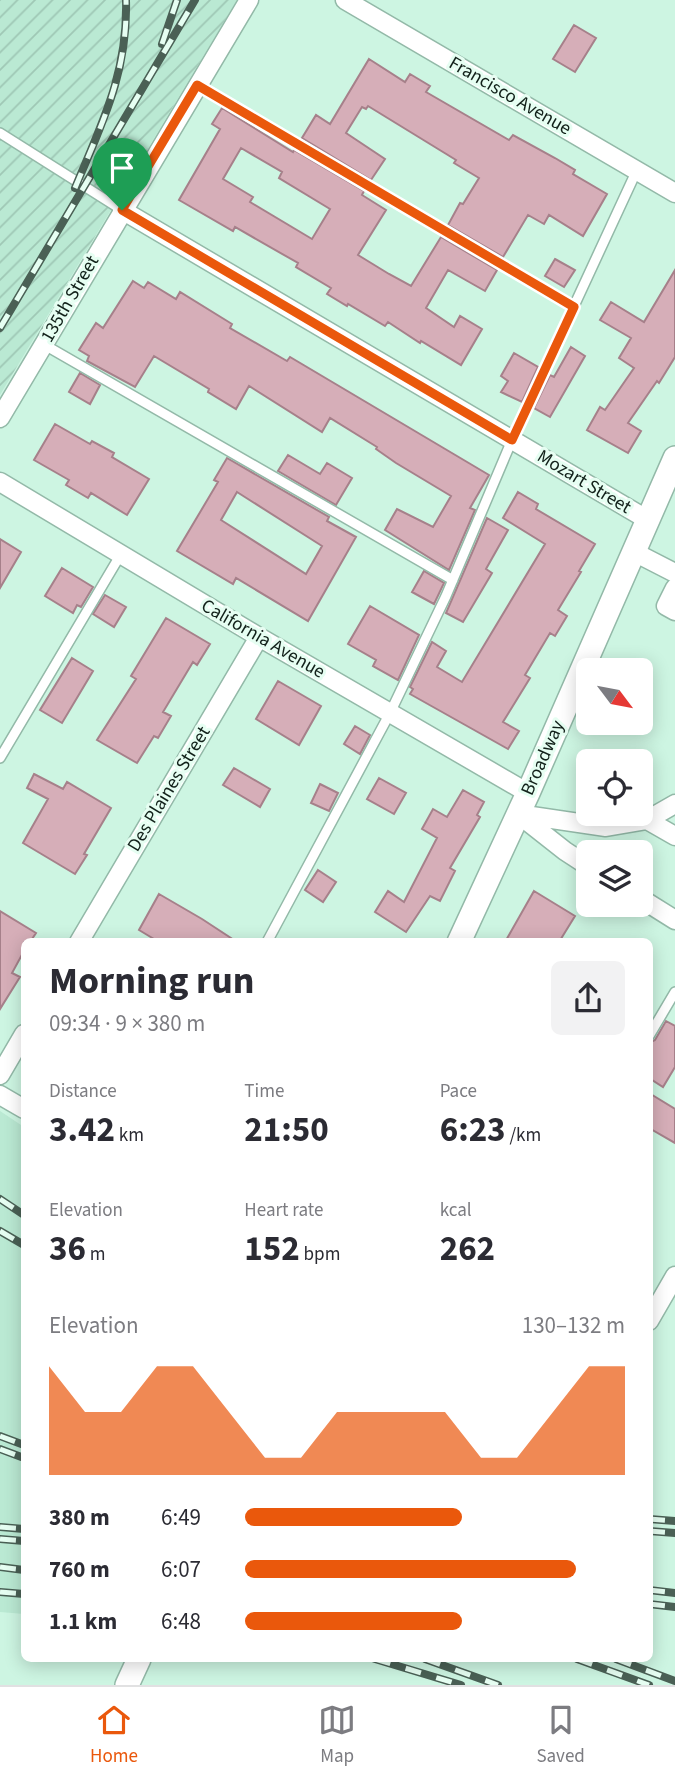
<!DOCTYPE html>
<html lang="en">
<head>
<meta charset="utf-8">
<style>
  :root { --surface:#fff; --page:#f2f2f3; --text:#2b2b33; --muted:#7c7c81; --line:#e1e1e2; --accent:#ea580c }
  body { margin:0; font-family:"Source Sans 3",sans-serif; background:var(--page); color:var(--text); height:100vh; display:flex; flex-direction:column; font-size:26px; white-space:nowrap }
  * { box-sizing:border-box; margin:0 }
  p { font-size:23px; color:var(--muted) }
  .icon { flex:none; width:38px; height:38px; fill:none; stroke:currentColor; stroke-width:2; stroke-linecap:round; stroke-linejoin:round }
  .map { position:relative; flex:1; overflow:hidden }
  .side { position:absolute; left:21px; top:938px; width:632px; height:724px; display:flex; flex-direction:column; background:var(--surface); border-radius:10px; box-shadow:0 4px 18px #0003 }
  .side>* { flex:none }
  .needle { width:46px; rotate:122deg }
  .fabs { position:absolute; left:576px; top:658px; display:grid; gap:14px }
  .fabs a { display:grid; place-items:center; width:77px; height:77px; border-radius:10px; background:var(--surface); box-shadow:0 4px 18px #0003; font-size:35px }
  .pin { position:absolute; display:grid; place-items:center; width:60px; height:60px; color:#fff; margin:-72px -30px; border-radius:50% 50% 50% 0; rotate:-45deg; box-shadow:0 0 7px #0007 }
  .pin .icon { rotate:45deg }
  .round { display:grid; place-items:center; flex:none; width:74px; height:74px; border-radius:10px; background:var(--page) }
  .headline { display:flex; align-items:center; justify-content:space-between; height:119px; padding:0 28px }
  h1 { font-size:38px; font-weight:700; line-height:52px }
  .figures { display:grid; grid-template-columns:repeat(3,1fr); gap:10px; height:119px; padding:7px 28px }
  .figures div { display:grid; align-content:center }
  .figures b { font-size:35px; font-weight:700 }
  .figures small { font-size:19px; font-weight:400 }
  .figures p { font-size:19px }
  .chart { height:196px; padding:14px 28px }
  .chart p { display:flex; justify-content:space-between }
  .chart svg { width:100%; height:126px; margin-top:7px; fill:var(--accent); opacity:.7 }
  ul { padding:0 28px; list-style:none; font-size:23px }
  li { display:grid; grid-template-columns:112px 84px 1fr; align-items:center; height:52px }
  li i { height:18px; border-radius:9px; background:var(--accent) }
  .tab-bar { display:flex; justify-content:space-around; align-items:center; height:98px; border-top:2px solid var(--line); background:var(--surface); font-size:19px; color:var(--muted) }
  .tab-bar a { display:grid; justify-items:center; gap:4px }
  .tab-bar .selected { color:var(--accent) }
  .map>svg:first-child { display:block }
</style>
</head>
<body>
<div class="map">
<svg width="675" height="1685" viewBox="0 0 675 1685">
  <defs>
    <pattern id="industrial-furrows" width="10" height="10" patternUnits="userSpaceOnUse" patternTransform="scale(1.75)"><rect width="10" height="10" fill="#bae9d3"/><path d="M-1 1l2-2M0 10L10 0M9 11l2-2" fill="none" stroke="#9fc8b5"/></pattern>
  </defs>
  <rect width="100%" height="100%" fill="#cdf5e2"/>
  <path fill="#bae9d3" d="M0,1111L24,1127V1614L0,1612Z"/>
  <path fill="url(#industrial-furrows)" d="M0,0H237L0,395Z"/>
  <path fill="#d6aeb8" stroke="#a6808a" stroke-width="2" fill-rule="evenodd" d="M574,25L596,38L575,72L553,59Z
    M369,59L405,82L410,74L430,86L426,92L509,140L513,135L555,158L575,170L573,174L607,194L583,236L549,215L544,224L528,215L503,257L448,225L460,203L463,204L479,178L454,163L456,160L368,106L366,109L362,107L346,133L385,159L371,180L302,138L316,115L330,124Z
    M222,108L293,152L294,150L364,191L362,195L386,210L358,255L389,274L411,286L441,237L497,270L485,291L448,270L426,308L454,327L460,316L482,329L461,365L421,341L420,343L388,322L385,326L348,304L347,306L327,294L331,288L296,267L298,263L235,227L233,231L179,200L220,129L212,124ZM241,148L282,172L279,178L330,209L312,239L250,202L253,197L223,179Z
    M555,259L575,270L564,287L545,276Z
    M675,270V357L659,383L657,381L628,423L641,431L628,453L587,430L600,407L605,410L634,368L619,358L631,338L600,320L611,302L644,322Z
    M133,281L144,288L148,282L176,299L180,292L232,324L230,328L287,361L290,357L489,475L470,508L475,510L449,570L385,530L397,509L433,527L451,496L396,463L376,449L377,447L330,418L322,432L249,386L236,409L208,392L209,389L154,356L135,387L87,361L89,356L79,350L96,323L103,328Z
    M571,347L585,356L550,417L534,408L550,375L554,377Z
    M514,353L538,367L522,402L501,392L508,381L501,376Z
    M80,373L100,385L90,404L69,392Z
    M55,424L90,444L92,441L114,453L112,457L149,479L127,515L91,493L88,498L66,485L69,480L34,460Z
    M288,455L320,474L327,463L352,478L336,505L278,471Z
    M227,458L329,517L327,521L356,537L308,621L236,578L233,584L177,551L218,482L214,480ZM237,492L322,546L306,574L221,520Z
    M518,492L538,504L536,509L595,544L579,571L581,572L558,610L567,616L555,636L550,633L525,675L530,678L503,722L519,731L508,749L410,694L413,689L410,687L432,642L446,651L437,667L462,682L545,544L503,518Z
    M487,518L508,530L486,569L492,573L463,622L446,613Z
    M0,539L21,552L0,588Z
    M62,568L93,587L81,607L77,605L73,613L45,596Z
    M424,571L444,583L434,604L412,592Z
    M105,595L126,607L114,627L93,614Z
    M370,606L419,635L398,680L373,666L376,660L348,644Z
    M166,618L210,644L197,665L193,662L163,712L171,716L158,738L154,736L137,763L97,740L136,679L131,676Z
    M72,658L93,671L62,723L40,710Z
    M278,681L321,706L299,745L256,719Z
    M355,726L370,735L360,754L344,744Z
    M234,768L270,789L260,807L223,785Z
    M34,774L63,789L67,782L111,808L84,854L87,855L75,874L23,843L48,799L27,788Z
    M379,778L406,793L394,814L367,799Z
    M320,784L338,793L329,811L311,803Z
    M463,790L484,802L477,815L480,817L450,868L455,871L440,901L430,896L406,932L375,912L388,891L404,902L437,838L422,829L433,809L447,817Z
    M318,870L336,882L323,902L305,890Z
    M534,891L575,916L559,942H505Z
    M159,894L202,919L237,942H159L139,930Z
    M0,911L36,933L30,942H24V951L12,973L20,977L0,1009Z
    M666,1021L675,1026V1067L663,1087L649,1078V1043L655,1040Z
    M649,1093L675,1109V1143L649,1128Z"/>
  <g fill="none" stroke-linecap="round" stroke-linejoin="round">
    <g stroke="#93b9a8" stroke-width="12">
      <path id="service" d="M197,85L574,307
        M0,133L122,210
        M43,344L453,580
        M0,758L121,554
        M267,942L390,713L446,596L512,440L637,170
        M649,1036L675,992"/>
    </g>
    <g stroke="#93b9a8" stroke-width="21">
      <path id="minor" d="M345,0L675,193
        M122,210L648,520
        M0,418L249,0
        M0,482L259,637L528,793
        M634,552L675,573
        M675,588L666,606L675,611
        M518,814L606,827L647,820L675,804
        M518,814L565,851L588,866
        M647,820L675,836
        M640,898L675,920
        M79,942L259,637
        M0,1075L24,1034
        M0,1095L24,1109
        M649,1321L675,1276"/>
    </g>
    <g stroke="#93b9a8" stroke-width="26">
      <path id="tertiary" d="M459,942L528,793L675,458
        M127,1685L139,1659"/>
    </g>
    <use href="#service" stroke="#fff" stroke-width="9"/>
    <use href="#minor" stroke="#fff" stroke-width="18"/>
    <use href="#tertiary" stroke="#fff" stroke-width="23"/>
    <g stroke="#4a6055" stroke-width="8">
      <path id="rail" d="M162,44L177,0
        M75,188C102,123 128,73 126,0
        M0,328L195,0
        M0,1199L24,1215
        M0,1231L24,1245
        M0,1436L24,1445
        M0,1449L24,1458
        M649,1519L675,1521
        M0,1527L24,1529
        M649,1531L675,1533
        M0,1539L24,1541
        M0,1567L24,1570
        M649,1590L675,1593
        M0,1592L24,1594
        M649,1604L675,1607
        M375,1659L461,1685
        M425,1659L498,1685
        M577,1659L649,1685
        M616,1659L675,1681"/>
    </g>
    <use href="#rail" stroke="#e6fef2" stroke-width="5" stroke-dasharray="16" stroke-linecap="butt"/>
  </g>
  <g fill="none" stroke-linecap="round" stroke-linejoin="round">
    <g stroke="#fff" stroke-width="14">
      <path id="route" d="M197,85L574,307L512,440L122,210Z"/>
    </g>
    <use href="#route" stroke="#ea580c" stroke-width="9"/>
  </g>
  <g text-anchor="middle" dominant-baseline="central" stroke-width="6" stroke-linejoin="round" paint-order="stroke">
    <g font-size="19" fill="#12211a" stroke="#e6fef2">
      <text transform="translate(510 96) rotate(30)">Francisco Avenue</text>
      <text transform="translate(70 299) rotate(-60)">135th Street</text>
      <text transform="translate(584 482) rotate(31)">Mozart Street</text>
      <text transform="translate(263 639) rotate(30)">California Avenue</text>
      <text transform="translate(543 758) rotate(-66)">Broadway</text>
      <text transform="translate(169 789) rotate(-59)">Des Plaines Street</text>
    </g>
  </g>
</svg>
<div class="fabs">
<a><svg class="needle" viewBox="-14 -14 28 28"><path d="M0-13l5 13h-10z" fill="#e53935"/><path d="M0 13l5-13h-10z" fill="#7c7c81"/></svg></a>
<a><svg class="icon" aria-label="locate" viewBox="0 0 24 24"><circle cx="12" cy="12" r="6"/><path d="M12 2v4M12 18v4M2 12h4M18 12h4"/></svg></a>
<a><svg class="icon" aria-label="layers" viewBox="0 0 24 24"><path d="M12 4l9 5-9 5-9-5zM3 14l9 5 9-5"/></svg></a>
</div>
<div class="pin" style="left:122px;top:210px;background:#1e9e55"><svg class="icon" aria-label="arrive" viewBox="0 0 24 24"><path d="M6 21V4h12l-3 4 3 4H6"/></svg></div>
<section class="side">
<div class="headline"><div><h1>Morning run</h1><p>09:34 · 9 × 380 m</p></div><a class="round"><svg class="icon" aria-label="share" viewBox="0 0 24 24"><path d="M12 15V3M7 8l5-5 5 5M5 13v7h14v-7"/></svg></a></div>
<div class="figures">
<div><p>Distance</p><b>3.42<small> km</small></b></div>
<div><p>Time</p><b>21:50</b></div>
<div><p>Pace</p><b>6:23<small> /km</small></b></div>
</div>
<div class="figures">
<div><p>Elevation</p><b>36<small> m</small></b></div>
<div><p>Heart rate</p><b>152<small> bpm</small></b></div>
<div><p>kcal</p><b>262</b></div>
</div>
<div class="chart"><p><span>Elevation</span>130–132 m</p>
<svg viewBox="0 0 160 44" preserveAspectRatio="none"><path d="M0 44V6L10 22L20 22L30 6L40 6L50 22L60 38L70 38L80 22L90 22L100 22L110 22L120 38L130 38L140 22L150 6L160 6V44z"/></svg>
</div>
<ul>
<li><b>380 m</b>6:49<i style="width:57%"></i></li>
<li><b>760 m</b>6:07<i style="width:87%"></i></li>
<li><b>1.1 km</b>6:48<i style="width:57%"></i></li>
</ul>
</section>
</div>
<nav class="tab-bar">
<a class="selected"><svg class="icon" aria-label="home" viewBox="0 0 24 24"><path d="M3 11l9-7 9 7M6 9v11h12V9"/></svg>Home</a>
<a><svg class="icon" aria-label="map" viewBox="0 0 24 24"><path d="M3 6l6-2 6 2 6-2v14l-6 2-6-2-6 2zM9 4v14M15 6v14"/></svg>Map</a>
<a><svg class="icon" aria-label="saved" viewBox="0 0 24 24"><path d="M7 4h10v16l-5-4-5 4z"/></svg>Saved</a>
</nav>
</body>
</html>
